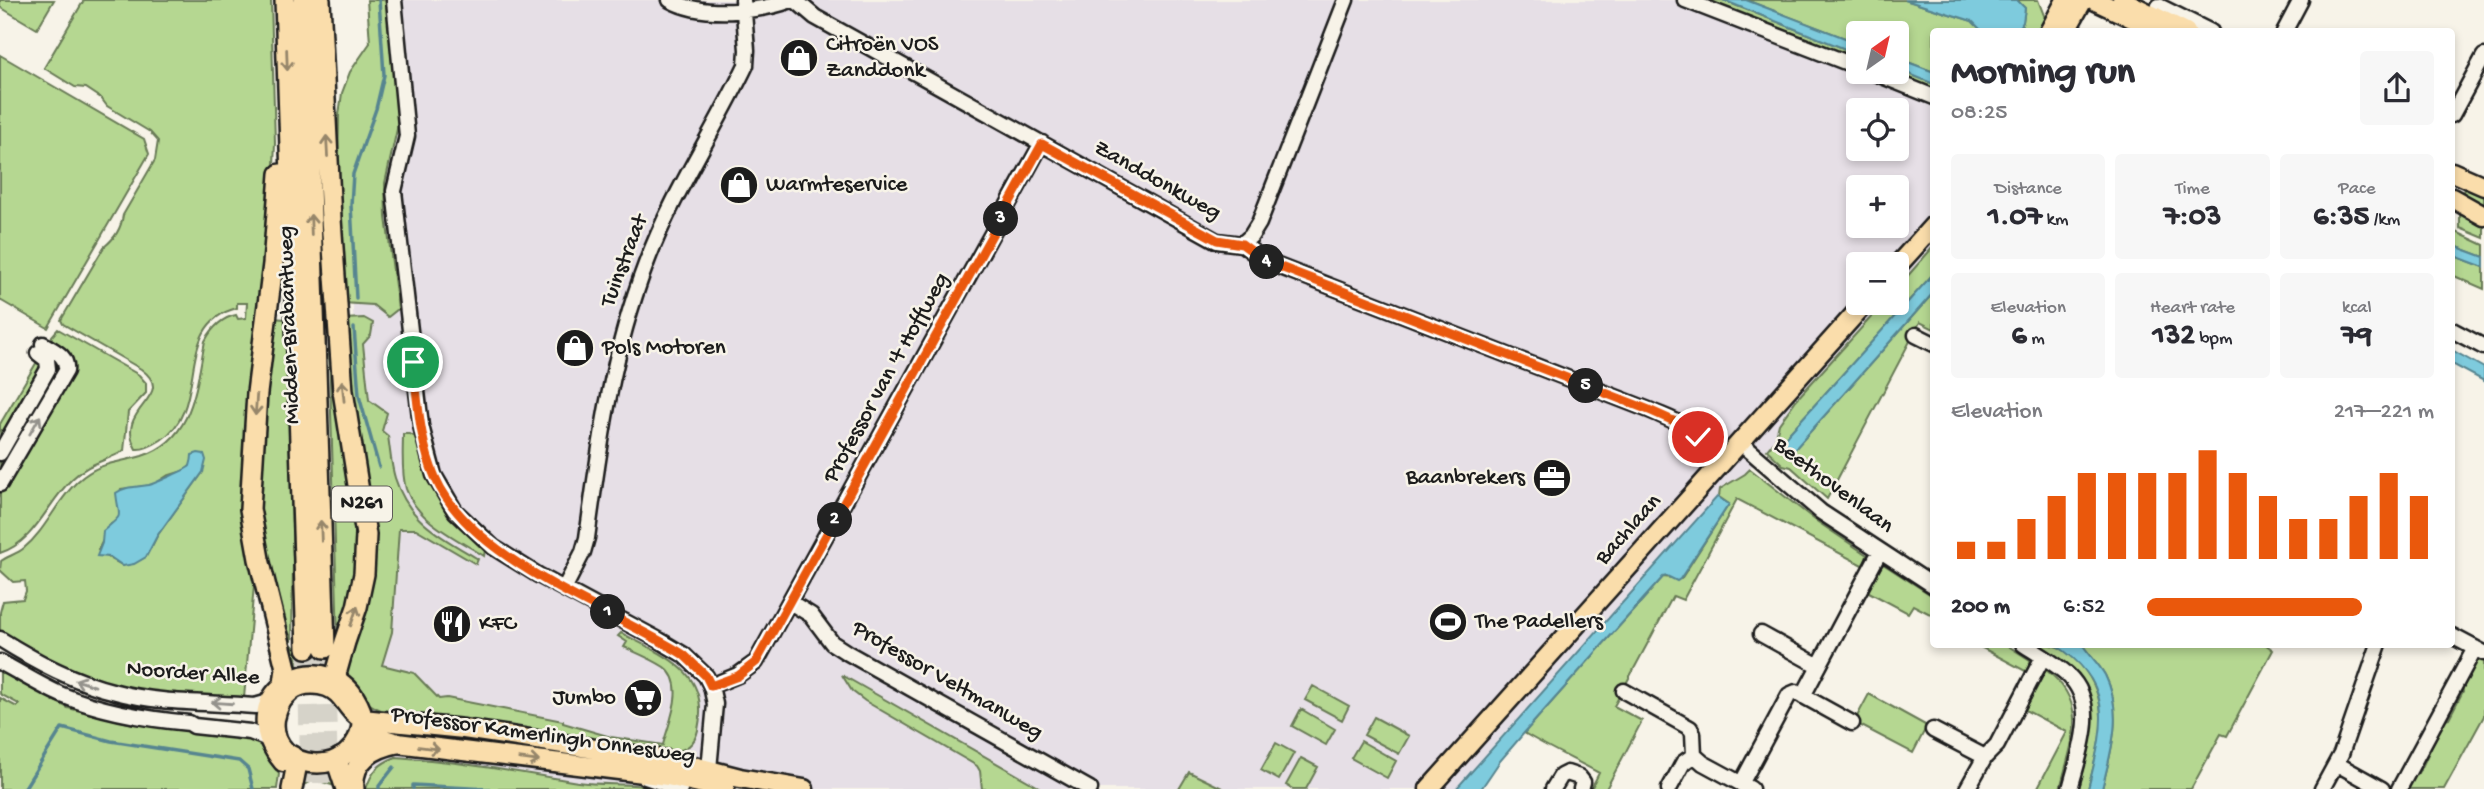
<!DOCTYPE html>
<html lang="en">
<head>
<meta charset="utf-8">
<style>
  :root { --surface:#fff; --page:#f7f7f7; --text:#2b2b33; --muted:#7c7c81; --accent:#ea580c }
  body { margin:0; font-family:"Gochi Hand",sans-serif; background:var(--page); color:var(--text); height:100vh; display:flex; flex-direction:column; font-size:26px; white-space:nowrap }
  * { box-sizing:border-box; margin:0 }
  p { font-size:23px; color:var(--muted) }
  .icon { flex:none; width:38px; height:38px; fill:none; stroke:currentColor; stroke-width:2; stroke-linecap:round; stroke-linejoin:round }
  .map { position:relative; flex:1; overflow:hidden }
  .drawer { position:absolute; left:1930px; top:28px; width:525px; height:620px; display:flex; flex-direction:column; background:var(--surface); border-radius:7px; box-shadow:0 4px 10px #0003 }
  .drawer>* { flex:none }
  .needle { width:46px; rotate:34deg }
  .fabs { position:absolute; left:1846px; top:21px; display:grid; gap:14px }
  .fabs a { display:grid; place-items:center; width:63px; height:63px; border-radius:7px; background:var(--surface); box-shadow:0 4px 10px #0003; font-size:35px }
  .pin { position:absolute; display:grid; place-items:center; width:60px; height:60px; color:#fff; margin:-30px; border:4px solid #fff; border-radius:50%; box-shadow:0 2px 7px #0007 }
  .km { position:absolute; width:35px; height:35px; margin:-18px; border-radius:50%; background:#222; color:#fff; font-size:19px; line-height:35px; text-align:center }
  .round { display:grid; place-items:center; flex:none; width:74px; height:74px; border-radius:7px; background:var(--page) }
  .headline { display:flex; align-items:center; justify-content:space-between; height:119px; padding:0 21px }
  h1 { font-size:38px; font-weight:700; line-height:52px }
  .figures { display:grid; grid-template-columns:repeat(3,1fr); gap:10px; height:119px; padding:7px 21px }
  .figures div { display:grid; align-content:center; border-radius:7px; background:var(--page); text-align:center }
  .figures b { font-size:30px; font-weight:700 }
  .figures small { font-size:19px; font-weight:400 }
  .figures p { font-size:19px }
  .chart { height:196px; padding:14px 21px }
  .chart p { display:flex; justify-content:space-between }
  .chart svg { width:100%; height:126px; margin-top:7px; stroke:var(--accent); stroke-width:6 }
  ul { padding:0 21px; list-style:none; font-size:23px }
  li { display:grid; grid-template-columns:112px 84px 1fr; align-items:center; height:52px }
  li i { height:18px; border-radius:9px; background:var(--accent) }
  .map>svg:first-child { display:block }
</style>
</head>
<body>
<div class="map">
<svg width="2484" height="789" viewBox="0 0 2484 789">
  <rect width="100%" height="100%" fill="#f7f3e8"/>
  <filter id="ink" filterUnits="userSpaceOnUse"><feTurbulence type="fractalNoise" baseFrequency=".0143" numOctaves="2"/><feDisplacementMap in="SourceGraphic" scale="14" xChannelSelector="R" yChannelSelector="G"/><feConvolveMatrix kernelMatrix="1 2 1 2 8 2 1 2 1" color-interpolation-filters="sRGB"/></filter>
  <g filter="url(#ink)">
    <path fill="#e6dfe6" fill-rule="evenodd" d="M376,0H1777L1858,35V72H1897V51L1934,67V258L1897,300V264H1858V303H1895L1728,493L1498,740L1463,789H377L367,674L348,175L377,60ZM1858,110H1897V149H1858ZM1858,187H1897V226H1858Z"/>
    <path fill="#b5d791" stroke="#687a56" stroke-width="2" fill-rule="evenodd" d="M0,0H54L37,29L0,7Z
      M84,0H271L275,143L255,574L244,698C200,695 150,698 108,684C69,672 35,652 0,632V612L3,601L23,599L26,591L25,581L13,582L0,570L1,561C8,556 17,554 24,548C46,530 57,500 78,481C99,462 117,463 142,456C194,440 196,386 205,341C212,328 221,318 236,315L238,319L246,318L247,303H237V308C172,324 211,408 161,440C153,445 144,450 136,449C113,407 179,397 141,369L63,324L61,320L104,247C115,238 121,229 123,215L155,160L158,141L150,132L107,106L101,98L86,88L75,87L44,68ZM191,465L203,472L157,536L152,546L123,566C115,560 105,557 98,550L111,524L118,521C122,510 116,501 121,489L153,485L167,476L186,470Z
      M367,0H388L399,120L385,183L386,217L398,309L388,317L373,305L343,303L338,169L339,115L342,93L350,72L370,43Z
      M1703,0H1723L1737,6L1858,54V60Z
      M1746,0H1905L1972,21L1982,31L1934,32V72L1897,58V33H1858V43Z
      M2017,0H2038L2045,18L2043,31H2018L2023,22L2025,8Z
      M0,55L144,139L149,154L48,328L0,300Z
      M1897,69L1934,84V90L1889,72H1897Z
      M2466,182L2484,190V211L2461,198Z
      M2460,210L2484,221V238L2460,228Z
      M2452,230L2484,245V257L2452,245Z
      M1934,246V273L1783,440L1782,443L1794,450L1934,292V329L1920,322L1827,499L1791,467L1783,465L1767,450L1775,440L1779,424L1796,400L1884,303H1897V288Z
      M2452,255L2484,267V289L2452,275Z
      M271,318L286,319L293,563L292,641L267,573L257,518Z
      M364,318L373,323L371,335L363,344L369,400L387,413L382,431L388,436C390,449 391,465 395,478C409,522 441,537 478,559L476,564L416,529H399L392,632L382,665L414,673L439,699L447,698L563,721V723L611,737L663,745C668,724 688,684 664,667C652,659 637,653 624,647L627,642L618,636L621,633C664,656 711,670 698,730C695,744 685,751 671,752L381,710C363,703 354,691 346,674L368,584L344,319Z
      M58,329L139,375L146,383V393L128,412L124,451C106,461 88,463 72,479C47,503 35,542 0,553V490L71,368L51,341L52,336Z
      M329,347L339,397L360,564L338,641Z
      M43,352L59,362L61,367L0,476V460L53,370Z
      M38,360L42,369L0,445V424Z
      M403,434H410L415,437C420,447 421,459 425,469C436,502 461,527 485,550L484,556C456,538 418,522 406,489C401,472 403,451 403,434Z
      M1750,469L1815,520L1867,555L1864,566L1737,499L1683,600L1673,596L1614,706L1642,721L1606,789H1591L1599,773C1573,759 1549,748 1524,733L1663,577L1681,579L1729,504L1719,497L1720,489L1745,474Z
      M1883,564L1934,597V616L1913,605L1908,613L1867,591Z
      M291,644C309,662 320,664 338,645L330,669H300Z
      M1975,644H2005L2030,660L2031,665L2027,672Z
      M2039,644C2057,644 2069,650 2081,665C2114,705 2099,743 2088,789H2079C2097,714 2111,691 2039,644Z
      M2082,644H2265L2273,650L2227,736L2221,734L2191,789H2102C2111,751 2124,713 2105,675C2099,664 2089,655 2082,644Z
      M2478,660H2484V716L2444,789H2408L2414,775L2419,773C2429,754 2434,738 2444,719L2449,718L2463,691L2462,685L2473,664Z
      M2046,670C2091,704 2071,743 2060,789H2037L2067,732L2025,710Z
      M0,671L68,708L133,724L245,736L263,744L274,760L279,774L277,789H0V698L17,707L19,704L0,694Z
      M842,675L1042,789H982L980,771L977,766L865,701L852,691Z
      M1313,686L1349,706L1342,720L1305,700Z
      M1869,694L1927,726L1913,753L1854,722Z
      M1301,709L1335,729L1326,745L1292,726Z
      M1374,717L1409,736L1399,754L1364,735Z
      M422,731L589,753L644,765L421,740Z
      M1361,741L1396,761L1387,778L1351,758Z
      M1276,743L1294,753L1279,780L1261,770Z
      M396,757C457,761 517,772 578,782C606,786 635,782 663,789H366C372,771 378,764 396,757Z
      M1301,758L1318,767L1306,789H1293L1286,785Z
      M334,770L335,786L316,780L305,784L301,789L304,771L324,773Z
      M1189,772L1224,789H1179Z"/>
    <path fill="#7ecbdd" stroke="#578590" stroke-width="2" d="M1723,0H1746L1858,43V54Z
      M1905,0H2017L2025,8L2023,22L2018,31H1982L1972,21Z
      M1897,58L1934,72V84L1897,69Z
      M2452,245L2484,257V267L2452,255Z
      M1934,273V292L1794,450L1788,451L1783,446V440Z
      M2452,350L2484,368V381L2452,364Z
      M198,453L204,454L206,460L203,472L157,536L146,557L134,564L123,566L110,557L97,556L102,543L103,531C125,512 119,521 116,493C125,486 138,487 149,485C153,484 188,469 190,466C191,463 192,459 192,455Z
      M1717,497L1729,504L1680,579L1677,581L1667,576L1663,577L1524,733L1500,761L1481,789H1456Z
      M2054,644H2082C2089,655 2099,664 2105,675C2124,713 2111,751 2102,789H2088C2103,727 2118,684 2054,644Z"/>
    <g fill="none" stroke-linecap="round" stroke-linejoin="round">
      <path stroke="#578590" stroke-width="3.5" d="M356,298L351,205L353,174L376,109L384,75L379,0
        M354,328L359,396L379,467
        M24,789L62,728L111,741L239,761L248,769L253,789
        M379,789V786L394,767
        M413,789V785L489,789"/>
      <path stroke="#d6d3c9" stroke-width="19" stroke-dasharray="19 10" stroke-linecap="butt" d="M307,648L310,789
        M325,648L329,789"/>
      <g stroke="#1c1c1c" stroke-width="19">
        <path id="minor" d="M394,0L407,136L394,191L421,426L434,475L455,511L493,547L538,575L659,640L684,655L706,676L711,686L715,704L709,769L712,778
          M670,0C702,18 758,12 792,0
          M795,0L815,17L1217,241L1242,244L1265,261L1649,410C1668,419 1696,425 1700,447
          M1685,0L1858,67
          M2149,24L2159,6L2211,32
          M2284,32L2301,0
          M1872,72L1934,97
          M2452,115L2484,56
          M1242,244L1251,236L1259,223L1346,0
          M2452,330L2484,347
          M1916,335L1934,344
          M1741,443L1821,512L1934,586
          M0,453L48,369L47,360L38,353
          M0,484L66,371C68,356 55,351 43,344
          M564,589L583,552L587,538C600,442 611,356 646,264C672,194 714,132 746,65L747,50L743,0
          M790,602L811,615L832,643L846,652L1090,789
          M1761,634L1819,666
          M2452,636L2484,653
          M0,639C37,662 74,682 116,692C160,704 210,702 255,706L269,702
          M2023,644C2038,654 2055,663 2068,675C2100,705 2079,753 2070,789
          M0,662C21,673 41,686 62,695C103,712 146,719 189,723L194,726L250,732L268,739
          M711,686L738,675L756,662L1042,143
          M1624,691L1690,728L1693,733L1694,755L1703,763L1751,789
          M1803,696L1880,551
          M1933,730L1985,757
          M2337,764L2382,789
          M645,777L680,789
          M1741,784L1789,695L1796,692L1852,723
          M1553,789L1561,776L1567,773L1579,777L1583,782L1581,789
          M1669,789L1683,763L1694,755
          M1967,789L1985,757L1997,745L2043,657
          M2322,789L2341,754L2379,644
          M2399,789L2475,648"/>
      </g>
      <g stroke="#1c1c1c" stroke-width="23">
        <path id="major" d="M2094,0L2162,32
          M2122,0L2186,32
          M2049,32L2066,0
          M2065,32L2083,0
          M2452,172L2484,186
          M2452,198L2484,216
          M1897,266L1934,225
          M356,743C369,733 382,738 397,743L668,776L725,789
          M283,762C224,691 332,635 361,710C361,713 361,716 362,720C358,783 268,773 275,719C277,710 280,701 287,695C297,684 313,682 327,687C344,693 346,711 362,719L464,729L674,761L740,778L804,789
          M1429,789L1865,303"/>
      </g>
      <g stroke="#1c1c1c" stroke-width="24">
        <path id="highway" d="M285,0L307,648
          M304,0L325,648
          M320,0L331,219L343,391L366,535L364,574L357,607L345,642L336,674L338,681
          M280,174L273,264L257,393L250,509L259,559L286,668L284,684
          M340,758L338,765L346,789
          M292,789L297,764L292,756
          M354,789C351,760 373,748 397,743"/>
      </g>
      <use href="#minor" stroke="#f7f3e8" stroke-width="14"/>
      <use href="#major" stroke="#faddab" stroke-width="18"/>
      <use href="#highway" stroke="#faddab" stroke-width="19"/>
    </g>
    <defs><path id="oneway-shaft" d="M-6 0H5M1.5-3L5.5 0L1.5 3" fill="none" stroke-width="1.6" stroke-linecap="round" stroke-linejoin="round" transform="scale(1.75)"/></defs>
    <g stroke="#96866b">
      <use href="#oneway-shaft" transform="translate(287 60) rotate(88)"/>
      <use href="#oneway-shaft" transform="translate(327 146) rotate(-93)"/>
      <use href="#oneway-shaft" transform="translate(311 225) rotate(-92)"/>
      <use href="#oneway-shaft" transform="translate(343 391) rotate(-96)"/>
      <use href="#oneway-shaft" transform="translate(256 405) rotate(94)"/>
      <use href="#oneway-shaft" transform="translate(321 531) rotate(-92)"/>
      <use href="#oneway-shaft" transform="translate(354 616) rotate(-71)"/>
      <use href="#oneway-shaft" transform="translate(429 748) rotate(7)"/>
      <use href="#oneway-shaft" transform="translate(529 760) rotate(7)"/>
    </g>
    <g stroke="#94928c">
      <use href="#oneway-shaft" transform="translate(35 425) rotate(-60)"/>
      <use href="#oneway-shaft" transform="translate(85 683) rotate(-163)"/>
      <use href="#oneway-shaft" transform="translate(222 703) rotate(-176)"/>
    </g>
  </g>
  <g fill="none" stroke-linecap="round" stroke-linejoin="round" filter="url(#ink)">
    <g stroke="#fff" stroke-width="14">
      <path id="route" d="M413,362C418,400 419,441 435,477C471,561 609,608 684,655L706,676L711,686L738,676L756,662L1042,144L1217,240L1242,244L1265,261L1649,410L1687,427L1698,437"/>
    </g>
    <use href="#route" stroke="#ea580c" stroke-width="9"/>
  </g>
  <defs>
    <g id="shop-disc" transform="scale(2.0125)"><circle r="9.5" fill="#1c1c1c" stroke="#f7f3e8"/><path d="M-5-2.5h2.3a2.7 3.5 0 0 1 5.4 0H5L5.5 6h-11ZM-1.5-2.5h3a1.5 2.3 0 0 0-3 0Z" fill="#fff"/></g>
    <g id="office-disc" transform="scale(2.0125)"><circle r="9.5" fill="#1c1c1c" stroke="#f7f3e8"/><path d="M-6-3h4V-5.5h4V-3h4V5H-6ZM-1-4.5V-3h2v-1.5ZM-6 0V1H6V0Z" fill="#fff"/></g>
    <g id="stadium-disc" transform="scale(2.0125)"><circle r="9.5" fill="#1c1c1c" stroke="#f7f3e8"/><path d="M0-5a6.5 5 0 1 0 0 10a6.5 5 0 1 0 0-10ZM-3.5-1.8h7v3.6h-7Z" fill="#fff"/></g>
    <g id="restaurant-disc" transform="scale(2.0125)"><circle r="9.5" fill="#1c1c1c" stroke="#f7f3e8"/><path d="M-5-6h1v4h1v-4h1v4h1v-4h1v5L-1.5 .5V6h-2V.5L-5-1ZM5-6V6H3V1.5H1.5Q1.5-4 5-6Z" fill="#fff"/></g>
    <g id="supermarket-disc" transform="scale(2.0125)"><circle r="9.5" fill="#1c1c1c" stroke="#f7f3e8"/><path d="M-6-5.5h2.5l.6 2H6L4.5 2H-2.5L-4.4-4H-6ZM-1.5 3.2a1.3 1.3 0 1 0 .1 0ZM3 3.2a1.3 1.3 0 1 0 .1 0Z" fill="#fff"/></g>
  </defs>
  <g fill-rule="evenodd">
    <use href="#shop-disc" x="799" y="58"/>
    <use href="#shop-disc" x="739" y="185"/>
    <use href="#shop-disc" x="575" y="348"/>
    <use href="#office-disc" x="1552" y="478"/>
    <use href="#stadium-disc" x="1448" y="622"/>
    <use href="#restaurant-disc" x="452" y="624"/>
    <use href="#supermarket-disc" x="643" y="698"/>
  </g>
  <g text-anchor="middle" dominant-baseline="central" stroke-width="5" stroke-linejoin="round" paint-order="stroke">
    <rect fill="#f7f3e8" stroke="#5e5c59" stroke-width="2" x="332" y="486.5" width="60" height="35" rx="5"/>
    <g font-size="21" font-weight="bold" fill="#1c1c1c">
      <text x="362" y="504">N261</text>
    </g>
    <g font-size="23" fill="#1c1c1c" stroke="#f7f3e8" text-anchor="start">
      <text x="826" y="45">Citroën VOS<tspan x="826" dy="26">Zanddonk</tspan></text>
      <text x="766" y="185">Warmteservice</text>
      <text x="602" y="348">Pols Motoren</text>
      <text x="1525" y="478" text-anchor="end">Baanbrekers</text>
      <text x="1475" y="622">The Padellers</text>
      <text x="479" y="624">KFC</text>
      <text x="616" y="698" text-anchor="end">Jumbo</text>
    </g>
    <g font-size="23" fill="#1c1c1c" stroke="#f7f3e8">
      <text transform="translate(1157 181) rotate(29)">Zanddonkweg</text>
      <text transform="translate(625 261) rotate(-69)">Tuinstraat</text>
      <text transform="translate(290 325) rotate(-92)">Midden-Brabantweg</text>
      <text transform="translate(887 378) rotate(-61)">Professor van 't Hoffweg</text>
      <text transform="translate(1833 486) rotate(37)">Beethovenlaan</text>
      <text transform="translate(1629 530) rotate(-48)">Bachlaan</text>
      <text transform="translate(193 674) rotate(4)">Noorder Allee</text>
      <text transform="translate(947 681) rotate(30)">Professor Veltmanweg</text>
      <text transform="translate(543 736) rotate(8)">Professor Kamerlingh Onnesweg</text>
    </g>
  </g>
</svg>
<div class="fabs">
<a><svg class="needle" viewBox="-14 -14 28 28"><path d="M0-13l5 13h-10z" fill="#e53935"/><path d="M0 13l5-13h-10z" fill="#7c7c81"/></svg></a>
<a><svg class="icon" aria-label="locate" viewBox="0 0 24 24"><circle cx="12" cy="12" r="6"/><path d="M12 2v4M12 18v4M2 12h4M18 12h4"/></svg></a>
<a>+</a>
<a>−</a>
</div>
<div class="pin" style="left:413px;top:362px;background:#1e9e55"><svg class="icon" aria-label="arrive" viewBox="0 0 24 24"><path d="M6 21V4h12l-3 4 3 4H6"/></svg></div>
<div class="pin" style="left:1698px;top:437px;background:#d93025"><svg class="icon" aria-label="check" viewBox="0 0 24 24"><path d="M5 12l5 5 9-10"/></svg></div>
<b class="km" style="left:608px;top:612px">1</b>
<b class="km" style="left:835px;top:520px">2</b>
<b class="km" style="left:1001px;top:219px">3</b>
<b class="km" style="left:1267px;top:262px">4</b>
<b class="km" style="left:1586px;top:386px">5</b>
<section class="drawer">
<div class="headline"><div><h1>Morning run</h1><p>08:25</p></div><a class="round"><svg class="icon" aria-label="share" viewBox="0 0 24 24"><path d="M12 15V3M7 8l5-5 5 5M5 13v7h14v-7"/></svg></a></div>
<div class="figures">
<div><p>Distance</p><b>1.07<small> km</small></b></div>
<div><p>Time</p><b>7:03</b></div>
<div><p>Pace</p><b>6:35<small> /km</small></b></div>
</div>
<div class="figures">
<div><p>Elevation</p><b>6<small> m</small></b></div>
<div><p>Heart rate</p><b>132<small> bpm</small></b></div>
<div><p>kcal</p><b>79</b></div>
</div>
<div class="chart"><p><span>Elevation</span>217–221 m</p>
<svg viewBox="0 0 160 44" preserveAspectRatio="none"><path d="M5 44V38M15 44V38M25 44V30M35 44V22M45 44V14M55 44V14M65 44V14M75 44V14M85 44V6M95 44V14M105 44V22M115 44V30M125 44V30M135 44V22M145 44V14M155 44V22"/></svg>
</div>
<ul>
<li><b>200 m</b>6:52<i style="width:75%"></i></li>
</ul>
</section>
</div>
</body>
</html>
